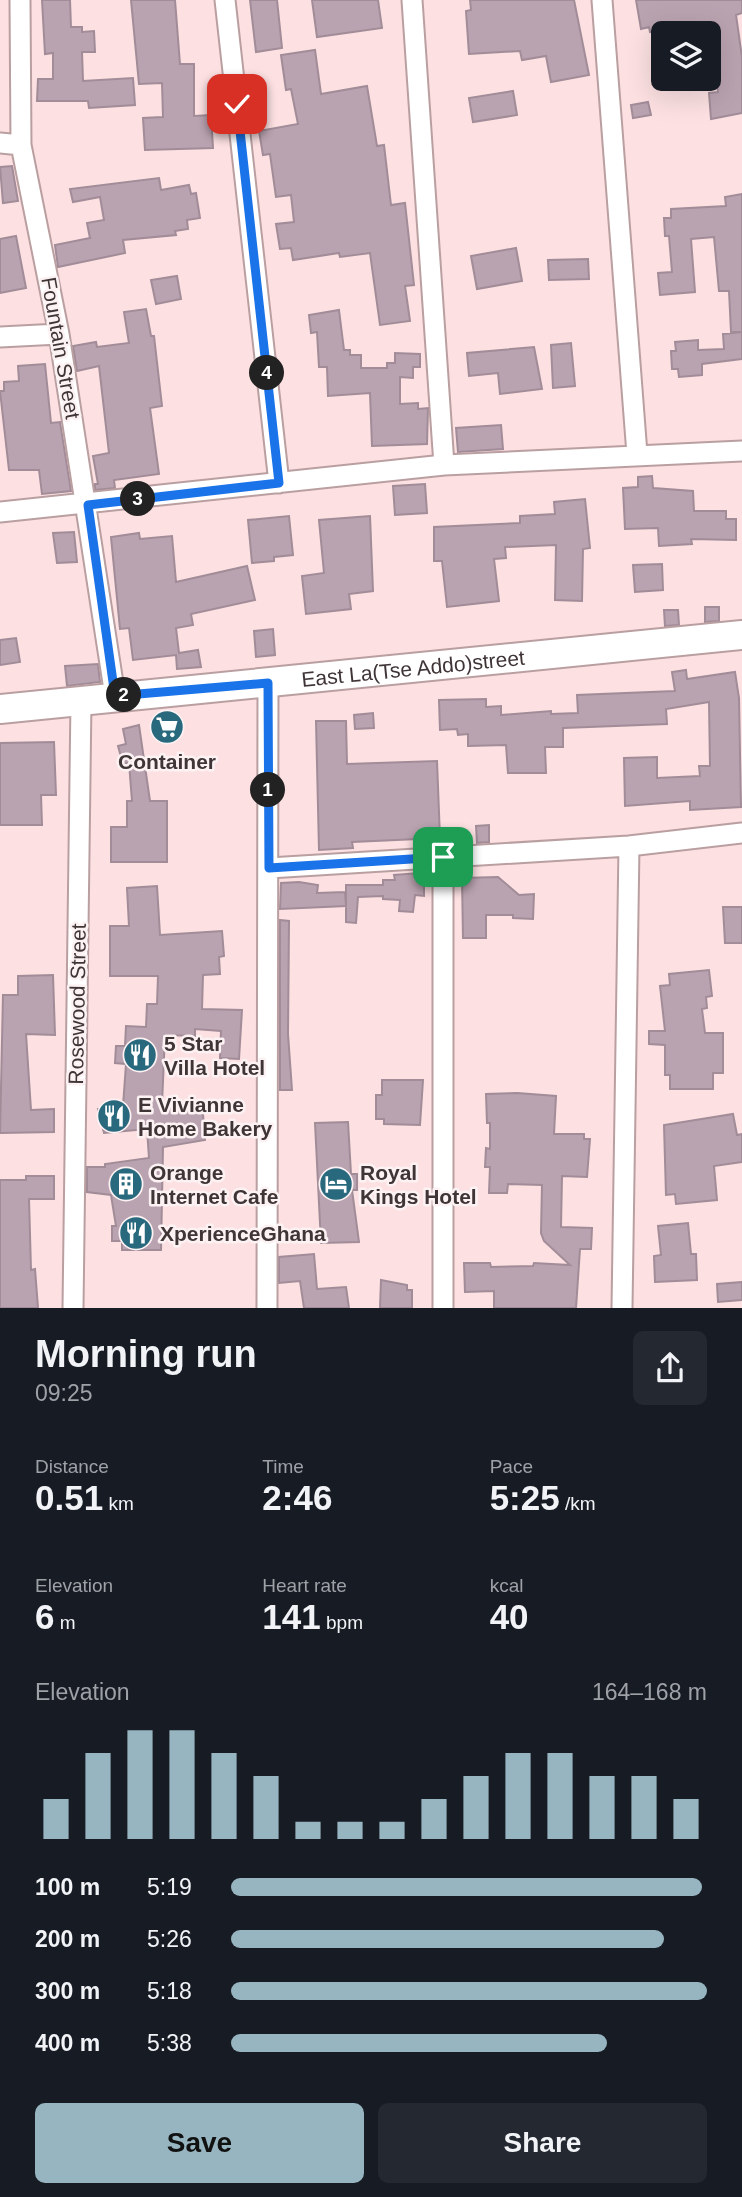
<!DOCTYPE html>
<html lang="en">
<head>
<meta charset="utf-8">
<style>
  :root { --surface:#171b24; --page:#242831; --text:#f1f3f6; --muted:#9ea1a6; --accent:#97b5c0 }
  body { margin:0; font-family:Arial,sans-serif; background:var(--page); color:var(--text); height:100vh; display:flex; flex-direction:column; font-size:26px; white-space:nowrap }
  * { box-sizing:border-box; margin:0 }
  p { font-size:23px; color:var(--muted) }
  .icon { flex:none; width:38px; height:38px; fill:none; stroke:currentColor; stroke-width:2; stroke-linecap:round; stroke-linejoin:round }
  .map { position:relative; height:1308px; overflow:hidden }
  .side { display:flex; flex-direction:column; background:var(--surface); flex:1 }
  .side>* { flex:none }
  .controls { position:absolute; left:651px; top:21px; display:grid; gap:14px }
  .controls a { display:grid; place-items:center; width:70px; height:70px; border-radius:10px; background:var(--surface); box-shadow:0 7px 28px #0002; font-size:35px }
  .pin { position:absolute; display:grid; place-items:center; width:60px; height:60px; color:#fff; margin:-30px; border-radius:14px; box-shadow:0 4px 10px #0006 }
  .km { position:absolute; width:35px; height:35px; margin:-18px; border-radius:50%; background:#222; color:#fff; font-size:19px; line-height:35px; text-align:center }
  .round { display:grid; place-items:center; flex:none; width:74px; height:74px; border-radius:10px; background:var(--page) }
  .head { display:flex; align-items:center; justify-content:space-between; height:119px; padding:0 35px }
  h1 { font-size:38px; font-weight:700; line-height:52px }
  .metrics { display:grid; grid-template-columns:repeat(3,1fr); gap:10px; height:119px; padding:7px 35px }
  .metrics div { display:grid; align-content:center }
  .metrics b { font-size:35px; font-weight:700 }
  .metrics small { font-size:19px; font-weight:400 }
  .metrics p { font-size:19px }
  .chart { height:196px; padding:14px 35px }
  .chart p { display:flex; justify-content:space-between }
  .chart svg { width:100%; height:126px; margin-top:7px; stroke:var(--accent); stroke-width:6 }
  .button { display:flex; gap:14px; margin-top:auto; padding:14px 35px }
  .button a { flex:1; height:80px; border-radius:10px; background:var(--accent); color:#111; font-size:28px; font-weight:700; line-height:80px; text-align:center }
  .button a+a { background:var(--page); color:var(--text) }
  ul { padding:0 35px; list-style:none; font-size:23px }
  li { display:grid; grid-template-columns:112px 84px 1fr; align-items:center; height:52px }
  li i { height:18px; border-radius:9px; background:var(--accent) }
  .map>svg:first-child { display:block }
</style>
</head>
<body>
<div class="map">
<svg width="742" height="1308" viewBox="0 0 742 1308">
  <rect width="100%" height="100%" fill="#fce0e2"/>
  <path fill="#baa3b0" stroke="#a18c98" stroke-width="2" d="M42,0H70L71,27H82V32L94,31L95,52H82L83,81L133,78L135,105L89,108L88,101H37L38,79H53V53L45,54Z
    M131,0H175L180,64H194V116L211,115L213,148L145,150L143,118L163,117L162,83L139,84Z
    M250,0H277L282,48L256,52Z
    M312,0H378L382,28L317,37Z
    M470,0H574L589,75L551,82L546,56L522,60L520,51L469,54L466,11L471,10Z
    M636,0H742V13L736,15L742,57V113L711,119L709,93L718,92L707,23L650,32L649,27L641,29Z
    M315,50L321,94L367,86L377,146L384,145L391,205L405,203L414,285L405,286L410,321L380,325L370,253L340,257L339,253L293,260L291,248L280,249L276,224L294,222L291,195L276,197L270,154L263,155L259,131L298,124L291,89L286,90L281,55Z
    M513,91L517,115L473,122L469,98Z
    M648,102L651,115L633,118L631,105Z
    M12,166L18,201L3,203L0,167Z
    M159,178L161,190L189,185L191,194L196,193L200,218L187,220L188,229L175,231L176,235L123,240L125,253L58,267L55,245L90,238L87,223L104,220L100,197L73,202L70,189Z
    M742,194V332H731L729,291H719L714,237L691,239L695,292L660,295L658,273L672,272L669,236H665L664,218H671V209L726,206L725,197Z
    M16,236L26,288L0,293V239Z
    M516,248L522,281L477,289L471,256Z
    M588,259L589,279L549,280L548,260Z
    M177,276L181,299L156,304L151,280Z
    M146,309L151,336H154L162,406L150,408L159,474L114,480L115,488L95,490V484H98L93,456L109,453L99,366L77,371L73,346L96,342L97,347L129,343L124,312Z
    M339,310L344,350H350V355H361V368H387V363H395V353L420,354V367H413V378L400,377V404L418,403V409L428,408L427,444L372,446L370,393L328,396L327,367H319L317,332L311,333L309,315Z
    M742,332V359L702,364V375L679,377L678,369H672L671,351H676L675,342L698,340V350L724,349L723,334Z
    M571,343L575,386L553,388L551,345Z
    M534,347L542,389L500,394L498,373L469,376L467,353Z
    M45,364L51,423L60,422L71,491L42,494L39,470H9L0,391H4V382L19,381L18,366Z
    M501,425L503,449L458,452L456,428Z
    M652,476L653,488L693,491L694,511H726V519H736V540L691,539L692,544L659,546L658,528L625,529L623,488L638,487V477Z
    M425,484L427,513L395,515L393,486Z
    M585,499L590,548L583,549L582,601L555,600L556,545L505,547L506,558L494,559L499,601L447,607L442,561H434V527L520,523V516L555,514L554,502Z
    M289,516L293,555L274,557V561L252,563L248,520Z
    M370,516L373,591L349,594L351,609L306,614L302,576L324,573L319,520Z
    M74,532L77,562L57,563L53,533Z
    M139,533L140,539L172,536L176,582L247,566L255,600L191,614L193,625L176,628L179,653L198,650L201,667L177,669L176,655L133,660L129,628L120,629L111,537Z
    M662,564L663,590L635,592L633,565Z
    M705,607H719V621L705,622Z
    M664,610H678L679,625L665,626Z
    M273,629L275,655L256,657L254,631Z
    M16,638L20,662L0,665V640Z
    M98,664L100,682L67,686L65,666Z
    M686,670L687,679L735,672L739,698L741,807L690,810V801L625,806L624,758L657,757V778L700,776L699,766H710L709,702L666,709L667,724L563,728V747H545L546,773H508L506,745L468,746V734L458,735L457,729L440,730L439,700L486,699V707L501,706V715L551,711V714L578,713L577,695L675,691L672,672Z
    M373,713L374,728L355,729L354,715Z
    M316,721H346L347,764L437,761L440,838L352,842L353,848L319,850Z
    M139,725L150,801H167V862H111V827H127V801H132L129,763L123,764L118,746L126,744L123,729Z
    M54,742L56,795H41L42,825H0V743Z
    M489,825V842L477,843L476,826Z
    M419,873L420,883H424V896L415,895L413,912L399,911L400,900L383,899V896L358,897L356,923L346,922V885H383V880H395L394,875Z
    M498,877L519,895L534,894L533,919L513,918V915H486V938H463L462,878Z
    M299,882L318,885L317,893L345,892L346,906L280,909L281,883Z
    M157,886L160,935L222,931L224,956L219,957L220,974L203,975L202,1009L242,1010L239,1059L220,1058L221,1031L195,1029V1036L165,1035L162,1104L202,1101L205,1140L163,1147L161,1250H122V1241H112V1226H116L111,1195L87,1192V1167H105V1164L149,1158L147,1129L104,1133L98,1109L123,1106L126,1064L115,1063L116,1046H125L126,1026L146,1027L147,1004H157L158,976H110V926H129L127,888Z
    M723,907H742V943H725Z
    M280,920L289,921L288,1034L292,1090H280Z
    M709,970L712,996L706,997L707,1008L702,1009L705,1033H723V1073H713V1089H670V1075H665V1045L649,1044V1031H665L660,986L670,985L669,974Z
    M53,975L55,1035L26,1034L31,1110L54,1109V1132L0,1133L3,995H18V976Z
    M382,1080H423L420,1125L384,1124V1119H376V1095H382Z
    M517,1093L556,1096L554,1134H584V1139H590L587,1177L562,1176L561,1227L592,1228L591,1249H580L576,1308H494V1291L465,1292L464,1263H490L491,1267L533,1266L534,1263L570,1265L544,1241L541,1233L542,1185L508,1184L507,1193H489L490,1167H485L486,1148L490,1149V1123H487L486,1094Z
    M733,1114L737,1135L742,1134V1162L714,1166L717,1200L676,1204L675,1194L666,1195L664,1125Z
    M348,1122L351,1174H357V1190H352L359,1242L321,1243L315,1123Z
    M26,1176H54V1199H29L31,1270L35,1269L38,1308H0V1180H26Z
    M688,1223L691,1254H696L697,1280L655,1282L654,1256L661,1255L658,1226Z
    M314,1254L317,1289L346,1287L349,1308H304L300,1281L279,1283V1257Z
    M381,1280L407,1285V1290H412V1308H380Z
    M742,1282V1300L718,1302L717,1284Z"/>
  <g fill="none" stroke-linecap="round" stroke-linejoin="round">
    <g stroke="#ba9fa1" stroke-width="23">
      <path id="street" d="M20,0L21,145L59,334L115,696
        M225,0L279,483
        M412,0L444,465
        M602,0L637,454
        M0,143L21,145
        M0,337L59,334
        M0,512L444,465L742,451
        M443,857V1308
        M269,868L629,846L742,833
        M73,1308L81,700
        M267,1308L268,683
        M622,1308L629,846"/>
    </g>
    <g stroke="#ba9fa1" stroke-width="32">
      <g id="secondary">
        <path id="s1" d="M0,709L742,635"/>
      </g>
    </g>
    <use href="#street" stroke="#fff" stroke-width="19"/>
    <use href="#secondary" stroke="#fff" stroke-width="28"/>
  </g>
  <g fill="none" stroke-linecap="round" stroke-linejoin="round">
    <g stroke="#fff" stroke-width="14">
      <path id="route" d="M237,104L279,483L88,505L115,696L268,683L269,868L443,857"/>
    </g>
    <use href="#route" stroke="#1a73e8" stroke-width="9"/>
  </g>
  <defs>
    <g id="supermarket-disc" transform="scale(1.75)"><circle r="9.5" fill="#29697d" stroke="#fdf2f3"/><path d="M-6-5.5h2.5l.6 2H6L4.5 2H-2.5L-4.4-4H-6ZM-1.5 3.2a1.3 1.3 0 1 0 .1 0ZM3 3.2a1.3 1.3 0 1 0 .1 0Z" fill="#fff"/></g>
    <g id="restaurant-disc" transform="scale(1.75)"><circle r="9.5" fill="#29697d" stroke="#fdf2f3"/><path d="M-5-6h1v4h1v-4h1v4h1v-4h1v5L-1.5 .5V6h-2V.5L-5-1ZM5-6V6H3V1.5H1.5Q1.5-4 5-6Z" fill="#fff"/></g>
    <g id="building-disc" transform="scale(1.75)"><circle r="9.5" fill="#29697d" stroke="#fdf2f3"/><path d="M-4-6H4V6H1V3H-1V6H-4ZM-2.5-4.3h1.7v1.8h-1.7ZM.8-4.3h1.7v1.8H.8ZM-2.5-1h1.7V.8h-1.7ZM.8-1h1.7V.8H.8Z" fill="#fff"/></g>
    <g id="hotel-disc" transform="scale(1.75)"><circle r="9.5" fill="#29697d" stroke="#fdf2f3"/><path d="M-6-4.5h1.5V1H6V5H4.5V3h-9V5H-6ZM-4 0a1.8 1.8 0 1 1 3.6 0ZM.5 0V-2.5h3Q6-2.5 6 0Z" fill="#fff"/></g>
  </defs>
  <g fill-rule="evenodd">
    <use href="#supermarket-disc" x="167" y="727"/>
    <use href="#restaurant-disc" x="140" y="1055"/>
    <use href="#restaurant-disc" x="114" y="1116"/>
    <use href="#building-disc" x="126" y="1184"/>
    <use href="#hotel-disc" x="336" y="1184"/>
    <use href="#restaurant-disc" x="136" y="1233"/>
  </g>
  <g text-anchor="middle" dominant-baseline="central" stroke-width="5" stroke-linejoin="round" paint-order="stroke">
    <g font-size="21" fill="#403536" stroke="#fdf2f3">
      <text transform="translate(61 348) rotate(80)">Fountain Street</text>
      <text stroke="none"><textPath href="#s1" startOffset="415">East La(Tse Addo)street</textPath></text>
      <text transform="translate(77 1004) rotate(-89)">Rosewood Street</text>
    </g>
    <g font-size="21" font-weight="bold" fill="#403536" stroke="#fdf2f3" text-anchor="start">
      <text x="167" y="761" text-anchor="middle">Container</text>
      <text x="164" y="1043">5 Star<tspan x="164" dy="24">Villa Hotel</tspan></text>
      <text x="138" y="1104">E Vivianne<tspan x="138" dy="24">Home Bakery</tspan></text>
      <text x="150" y="1172">Orange<tspan x="150" dy="24">Internet Cafe</tspan></text>
      <text x="360" y="1172">Royal<tspan x="360" dy="24">Kings Hotel</tspan></text>
      <text x="160" y="1233">XperienceGhana</text>
    </g>
  </g>
</svg>
<div class="controls">
<a><svg class="icon" aria-label="layers" viewBox="0 0 24 24"><path d="M12 4l9 5-9 5-9-5zM3 14l9 5 9-5"/></svg></a>
</div>
<div class="pin" style="left:443px;top:857px;background:#1e9e55"><svg class="icon" aria-label="arrive" viewBox="0 0 24 24"><path d="M6 21V4h12l-3 4 3 4H6"/></svg></div>
<div class="pin" style="left:237px;top:104px;background:#d93025"><svg class="icon" aria-label="check" viewBox="0 0 24 24"><path d="M5 12l5 5 9-10"/></svg></div>
<b class="km" style="left:268px;top:790px">1</b>
<b class="km" style="left:124px;top:695px">2</b>
<b class="km" style="left:138px;top:499px">3</b>
<b class="km" style="left:267px;top:373px">4</b>
</div>
<section class="side">
<div class="head"><div><h1>Morning run</h1><p>09:25</p></div><a class="round"><svg class="icon" aria-label="share" viewBox="0 0 24 24"><path d="M12 15V3M7 8l5-5 5 5M5 13v7h14v-7"/></svg></a></div>
<div class="metrics">
<div><p>Distance</p><b>0.51<small> km</small></b></div>
<div><p>Time</p><b>2:46</b></div>
<div><p>Pace</p><b>5:25<small> /km</small></b></div>
</div>
<div class="metrics">
<div><p>Elevation</p><b>6<small> m</small></b></div>
<div><p>Heart rate</p><b>141<small> bpm</small></b></div>
<div><p>kcal</p><b>40</b></div>
</div>
<div class="chart"><p><span>Elevation</span>164–168 m</p>
<svg viewBox="0 0 160 44" preserveAspectRatio="none"><path d="M5 44V30M15 44V14M25 44V6M35 44V6M45 44V14M55 44V22M65 44V38M75 44V38M85 44V38M95 44V30M105 44V22M115 44V14M125 44V14M135 44V22M145 44V22M155 44V30"/></svg>
</div>
<ul>
<li><b>100 m</b>5:19<i style="width:99%"></i></li>
<li><b>200 m</b>5:26<i style="width:91%"></i></li>
<li><b>300 m</b>5:18<i style="width:100%"></i></li>
<li><b>400 m</b>5:38<i style="width:79%"></i></li>
</ul>
<div class="button"><a>Save</a><a>Share</a></div>
</section>
</body>
</html>
